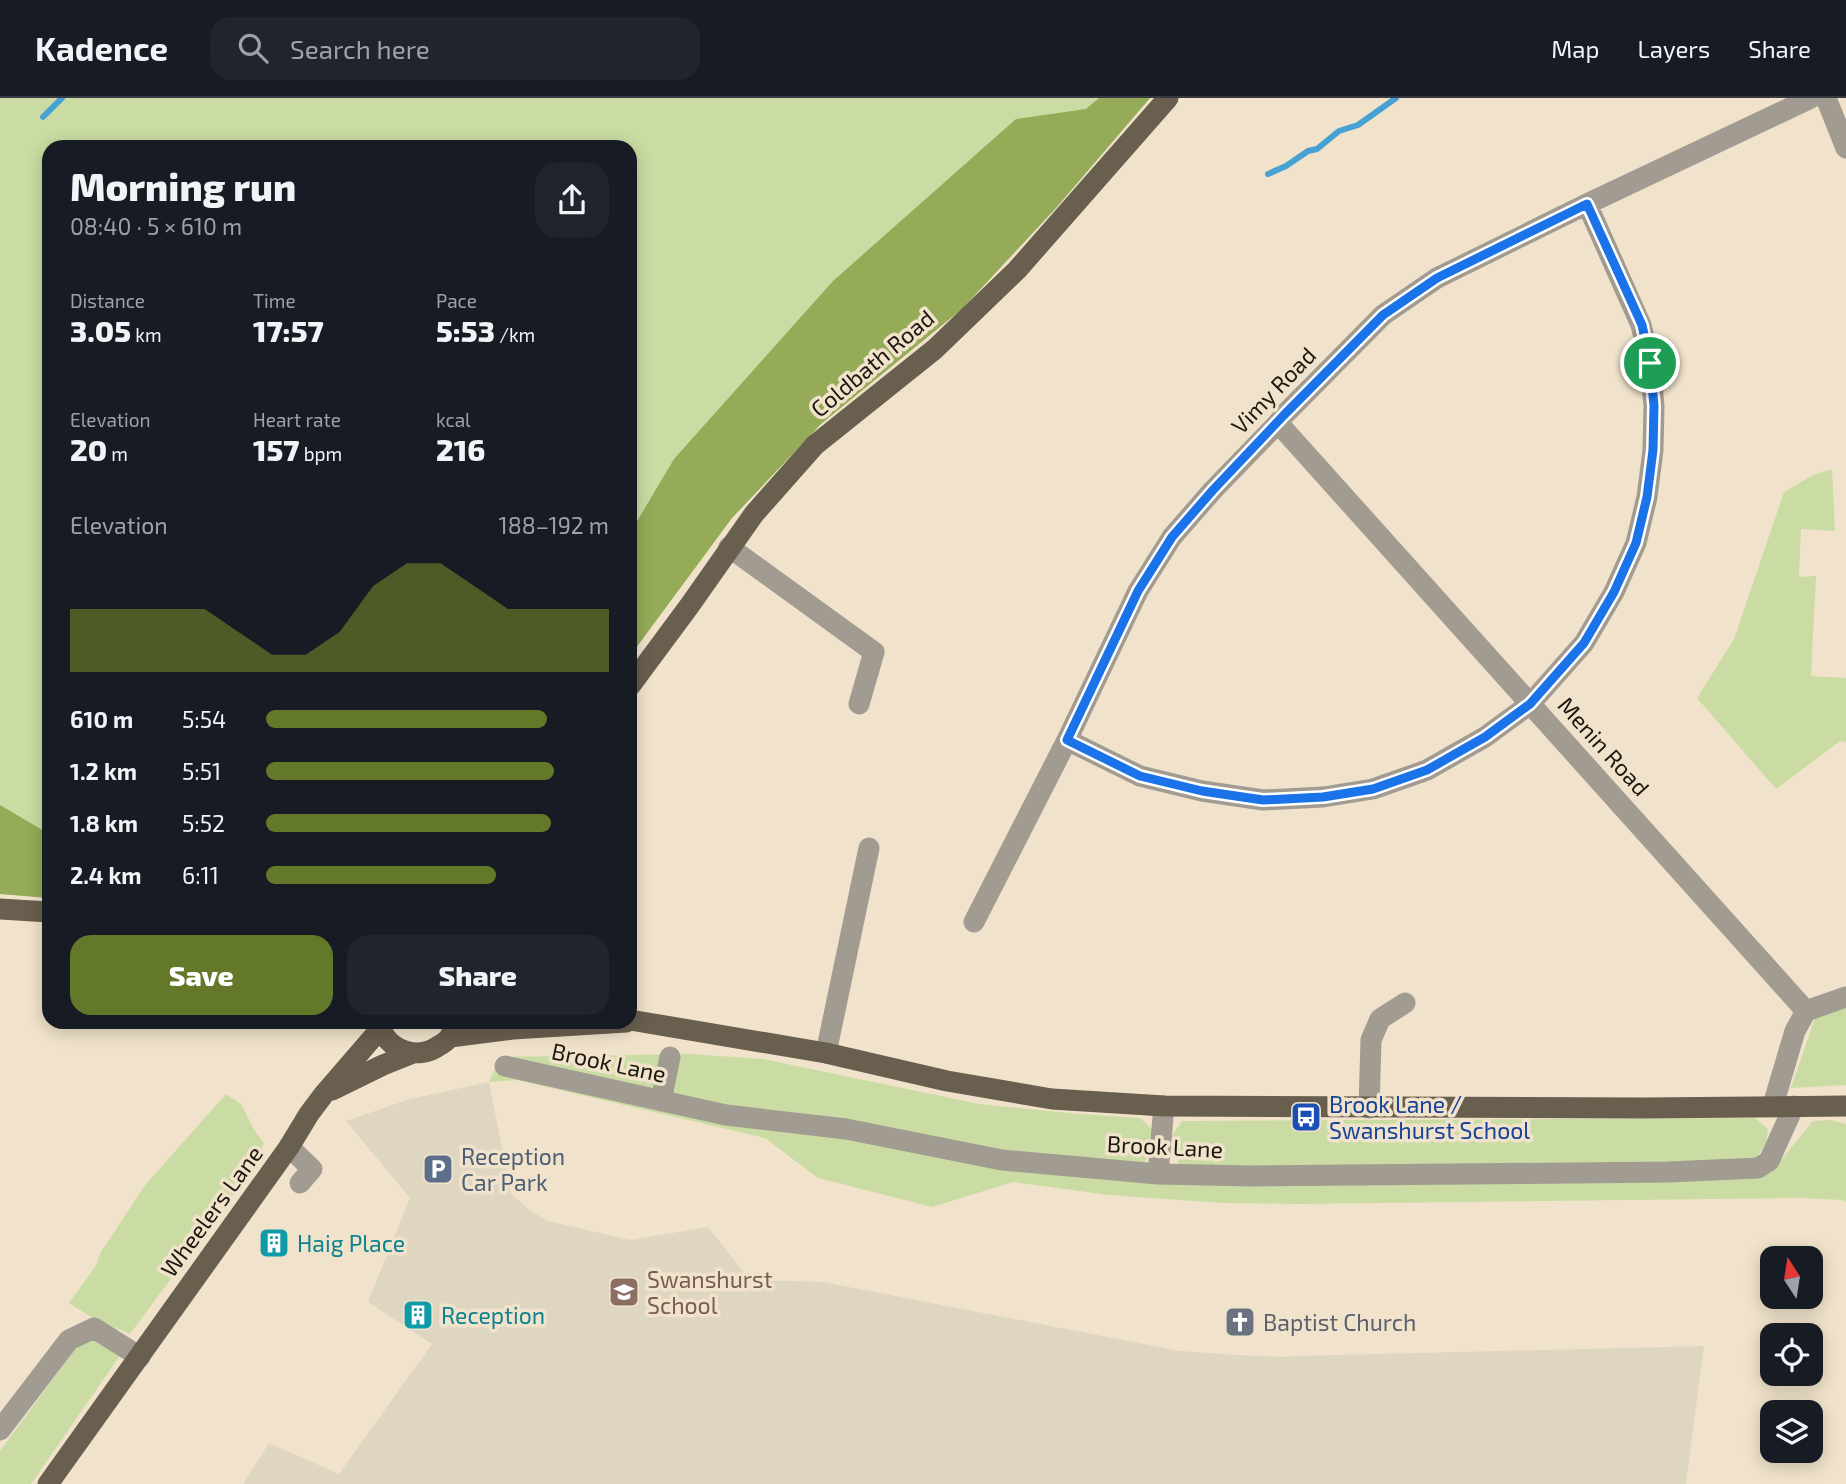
<!DOCTYPE html>
<html lang="en">
<head>
<meta charset="utf-8">
<style>
  :root { --surface:#171b24; --page:#20242c; --text:#f1f3f6; --muted:#9ea1a6; --line:#363941; --accent:#647829 }
  body { margin:0; font-family:"Exo 2",sans-serif; background:var(--page); color:var(--text); height:100vh; display:flex; flex-direction:column; font-size:26px; white-space:nowrap }
  * { box-sizing:border-box; margin:0 }
  p { font-size:23px; color:var(--muted) }
  .icon { flex:none; width:38px; height:38px; fill:none; stroke:currentColor; stroke-width:2; stroke-linecap:round; stroke-linejoin:round }
  .map { position:relative; flex:1; overflow:hidden }
  .sheet { position:absolute; left:42px; top:42px; width:595px; height:889px; display:flex; flex-direction:column; background:var(--surface); border-radius:21px; box-shadow:0 4px 18px #0003 }
  .sheet>* { flex:none }
  .needle { width:46px; rotate:348deg }
  .controls { position:absolute; left:1760px; top:1148px; display:grid; gap:14px }
  .controls a { display:grid; place-items:center; width:63px; height:63px; border-radius:14px; background:var(--surface); box-shadow:0 4px 18px #0003; font-size:35px }
  .pin { position:absolute; display:grid; place-items:center; width:60px; height:60px; color:#fff; margin:-30px; border:4px solid #fff; border-radius:50%; box-shadow:0 2px 7px #0007 }
  .round { display:grid; place-items:center; flex:none; width:74px; height:74px; border-radius:21px; background:var(--page) }
  .head { display:flex; align-items:center; justify-content:space-between; height:119px; padding:0 28px }
  h1 { font-size:38px; font-weight:800; line-height:52px }
  .figures { display:grid; grid-template-columns:repeat(3,1fr); gap:10px; height:119px; padding:7px 28px }
  .figures div { display:grid; align-content:center }
  .figures b { font-size:30px; font-weight:800 }
  .figures small { font-size:19px; font-weight:400 }
  .figures p { font-size:19px }
  .chart { height:196px; padding:14px 28px }
  .chart p { display:flex; justify-content:space-between }
  .chart svg { width:100%; height:126px; margin-top:7px; fill:var(--accent); opacity:.7 }
  .cta { display:flex; gap:14px; margin-top:auto; padding:14px 28px }
  .cta a { flex:1; height:80px; border-radius:21px; background:var(--accent); color:#fff; font-size:28px; font-weight:800; line-height:80px; text-align:center }
  .cta a+a { background:var(--page); color:var(--text) }
  ul { padding:0 28px; list-style:none; font-size:23px }
  li { display:grid; grid-template-columns:112px 84px 1fr; align-items:center; height:52px }
  li i { height:18px; border-radius:9px; background:var(--accent) }
  header { display:flex; align-items:center; gap:42px; box-sizing:border-box; height:98px; padding:0 35px; background:var(--surface); border-bottom:2px solid var(--line) }
  header strong { font-size:33px }
  nav { display:flex; gap:38px; margin-inline-start:auto; font-size:24px }
  .search { width:490px; height:63px; background:var(--page); display:flex; align-items:center; gap:18px; box-sizing:border-box; padding:0 24px; border-radius:21px; color:var(--muted); font-size:26px }
  .map>svg:first-child { display:block }
</style>
</head>
<body>
<header>
<strong>Kadence</strong>
<div class="search"><svg class="icon" aria-label="search" viewBox="0 0 24 24"><circle cx="10" cy="10" r="6"/><path d="M15 15l6 6"/></svg>Search here</div>
<nav><a>Map</a><a>Layers</a><a>Share</a></nav>
</header>
<div class="map">
<svg width="1846" height="1386" viewBox="0 0 1846 1386">
  <rect width="100%" height="100%" fill="#f1e3cb"/>
  <path fill="#dfd6c1" d="M489,984L511,1095L528,1111L548,1123L630,1142L708,1129L750,1182L823,1184L1180,1253L1238,1257L1286,1259L1295,1258L1704,1248L1686,1386H243L269,1345L339,1376L432,1246L368,1204L410,1100L346,1023L410,1001Z"/>
  <path fill="#cadca3" d="M0,0H1150L1056,110L821,326L732,420L630,558V49H49V800L0,796Z
    M1832,371L1835,433L1801,431L1799,479L1816,478L1811,578L1846,580V644L1840,643L1776,691L1697,600L1734,541L1784,394L1813,377Z
    M1846,909V987L1791,990L1815,920Z
    M690,956L763,961L979,1006L1079,1016L1140,1020L1152,1031L1146,1061L1138,1079L1179,1081L1178,1063L1172,1038L1182,1023L1755,1020L1768,1031L1766,1045L1757,1059L1737,1064L1777,1067L1813,1023L1831,1022L1846,1026V1104L1843,1102L1801,1100L1299,1106L1222,1105L1109,1097L1013,1084L932,1109L818,1080L765,1040L517,982L489,984L500,959Z
    M226,996L241,1006L255,1033L264,1045L254,1069L130,1236L94,1221L69,1205L95,1169L101,1154L145,1087Z
    M91,1242L115,1248L121,1256L31,1386H0V1353L79,1246Z"/>
  <path fill="#95ab58" d="M1099,0H1150L1056,110L962,211L821,326L732,420L630,558V435L674,361L833,183L1016,21L1086,11Z
    M0,707L49,736V800L0,796Z"/>
  <g fill="none" stroke-linecap="round" stroke-linejoin="round">
    <path stroke="#47a1d2" stroke-width="6" d="M43,19L62,0
      M1268,76L1286,68L1308,53L1317,51L1339,33L1358,27L1396,0"/>
    <path stroke="#a19b91" stroke-width="21" d="M1826,0L1846,50
      M1278,325L1806,913
      M729,449L874,554L859,606
      M1067,642L1140,678L1202,693L1263,702L1323,699L1373,691L1427,672L1485,639L1530,606L1584,545L1614,494L1636,445L1647,399L1653,352L1654,308L1650,265L1641,227L1587,106
      M974,824L1067,642L1138,493L1172,439L1213,392L1278,325L1284,317L1383,217L1437,180L1587,106L1811,0
      M826,955L869,750
      M505,968L726,1017L846,1031L1002,1062L1158,1076L1253,1078L1669,1074L1758,1070L1769,1063L1794,1008
      M661,1003L670,959
      M1773,1007L1795,933L1806,913L1846,899
      M1369,1010L1371,942L1380,921L1405,905
      M289,1049L312,1071L300,1085
      M1158,1076L1164,1008
      M0,1332L69,1242L94,1230L140,1259"/>
    <path stroke="#695f4e" stroke-width="21" d="M630,588L690,507L754,416L815,347L935,251L1017,172L1168,0
      M0,811L49,814
      M630,922L826,955L947,983L1052,1001L1164,1008L1644,1010L1846,1008
      M379,924C385,952 417,964 440,947C441,947 449,941 449,940C452,936 453,929 454,924
      M450,939L513,931L626,924
      M332,992L383,967L413,955
      M48,1386L289,1049L309,1016L324,996L381,930"/>
  </g>
  <g fill="none" stroke-linecap="round" stroke-linejoin="round">
    <g stroke="#fff" stroke-width="14">
      <path id="route" d="M1587,106L1642,227L1650,265L1654,308L1653,352L1647,399L1636,445L1614,494L1584,545L1530,606L1485,639L1427,672L1373,691L1323,699L1263,702L1202,693L1140,678L1067,642L1138,493L1172,439L1213,392L1284,317L1383,217L1437,180Z"/>
    </g>
    <use href="#route" stroke="#1a73e8" stroke-width="9"/>
  </g>
  <defs>
    <g id="bus-square" transform="scale(1.575)"><rect x="-9" y="-9" width="18" height="18" rx="4" fill="#1a4fb4" stroke="#f1e3cb"/><path d="M-5-6H5V4H4V6H2V4H-2V6H-4V4H-5ZM-3.5-4V0h7V-4ZM-3.5 1.2v1.5H-2V1.2ZM2 1.2v1.5H3.5V1.2Z" fill="#fff"/></g>
    <g id="parking-square" transform="scale(1.575)"><rect x="-9" y="-9" width="18" height="18" rx="4" fill="#5c6f8a" stroke="#f1e3cb"/><path d="M-3.5-5.5H1a3.5 3.5 0 0 1 0 7H-1V5.5H-3.5ZM-1-3.4V-.6H.8a1.4 1.4 0 0 0 0-2.8Z" fill="#fff"/></g>
    <g id="building-square" transform="scale(1.575)"><rect x="-9" y="-9" width="18" height="18" rx="4" fill="#0f9aa8" stroke="#f1e3cb"/><path d="M-4-6H4V6H1V3H-1V6H-4ZM-2.5-4.3h1.7v1.8h-1.7ZM.8-4.3h1.7v1.8H.8ZM-2.5-1h1.7V.8h-1.7ZM.8-1h1.7V.8H.8Z" fill="#fff"/></g>
    <g id="school-square" transform="scale(1.575)"><rect x="-9" y="-9" width="18" height="18" rx="4" fill="#8d6e63" stroke="#f1e3cb"/><path d="M0-5L7-2L0 1L-7-2ZM-4 1L0 2.5L4 1V4Q0 6-4 4Z" fill="#fff"/></g>
    <g id="church-square" transform="scale(1.575)"><rect x="-9" y="-9" width="18" height="18" rx="4" fill="#6b7280" stroke="#f1e3cb"/><path d="M-1.2-6h2.4v3.5h3.3v2.4h-3.3V6h-2.4V-.1h-3.3v-2.4h3.3Z" fill="#fff"/></g>
  </defs>
  <g fill-rule="evenodd">
    <use href="#bus-square" x="1306" y="1019"/>
    <use href="#parking-square" x="438" y="1071"/>
    <use href="#building-square" x="274" y="1145"/>
    <use href="#school-square" x="624" y="1194"/>
    <use href="#building-square" x="418" y="1217"/>
    <use href="#church-square" x="1240" y="1224"/>
  </g>
  <g text-anchor="middle" dominant-baseline="central" stroke-width="7" stroke-linejoin="round" paint-order="stroke">
    <g font-size="23" fill="#1d180f" stroke="#f1e3cb">
      <text transform="translate(872 265) rotate(-40)">Coldbath Road</text>
      <text transform="translate(1273 292) rotate(-46)">Vimy Road</text>
      <text transform="translate(1604 648) rotate(48)">Menin Road</text>
      <text transform="translate(609 964) rotate(12)">Brook Lane</text>
      <text transform="translate(1165 1048) rotate(3)">Brook Lane</text>
      <text transform="translate(211 1113) rotate(-54)">Wheelers Lane</text>
    </g>
    <g font-size="23" fill="#164399" stroke="#f1e3cb" text-anchor="start">
      <text x="1329" y="1006">Brook Lane /<tspan x="1329" dy="26">Swanshurst School</tspan></text>
    </g>
    <g font-size="23" fill="#4e5e75" stroke="#f1e3cb" text-anchor="start">
      <text x="461" y="1058">Reception<tspan x="461" dy="26">Car Park</tspan></text>
    </g>
    <g font-size="23" fill="#0d838f" stroke="#f1e3cb" text-anchor="start">
      <text x="297" y="1145">Haig Place</text>
      <text x="441" y="1217">Reception</text>
    </g>
    <g font-size="23" fill="#785e54" stroke="#f1e3cb" text-anchor="start">
      <text x="647" y="1181">Swanshurst<tspan x="647" dy="26">School</tspan></text>
    </g>
    <g font-size="23" fill="#5b616d" stroke="#f1e3cb" text-anchor="start">
      <text x="1263" y="1224">Baptist Church</text>
    </g>
  </g>
</svg>
<div class="controls">
<a><svg class="needle" viewBox="-14 -14 28 28"><path d="M0-13l5 13h-10z" fill="#e53935"/><path d="M0 13l5-13h-10z" fill="#9ea1a6"/></svg></a>
<a><svg class="icon" aria-label="locate" viewBox="0 0 24 24"><circle cx="12" cy="12" r="6"/><path d="M12 2v4M12 18v4M2 12h4M18 12h4"/></svg></a>
<a><svg class="icon" aria-label="layers" viewBox="0 0 24 24"><path d="M12 4l9 5-9 5-9-5zM3 14l9 5 9-5"/></svg></a>
</div>
<div class="pin" style="left:1650px;top:265px;background:#1e9e55"><svg class="icon" aria-label="arrive" viewBox="0 0 24 24"><path d="M6 21V4h12l-3 4 3 4H6"/></svg></div>
<section class="sheet">
<div class="head"><div><h1>Morning run</h1><p>08:40 · 5 × 610 m</p></div><a class="round"><svg class="icon" aria-label="share" viewBox="0 0 24 24"><path d="M12 15V3M7 8l5-5 5 5M5 13v7h14v-7"/></svg></a></div>
<div class="figures">
<div><p>Distance</p><b>3.05<small> km</small></b></div>
<div><p>Time</p><b>17:57</b></div>
<div><p>Pace</p><b>5:53<small> /km</small></b></div>
</div>
<div class="figures">
<div><p>Elevation</p><b>20<small> m</small></b></div>
<div><p>Heart rate</p><b>157<small> bpm</small></b></div>
<div><p>kcal</p><b>216</b></div>
</div>
<div class="chart"><p><span>Elevation</span>188–192 m</p>
<svg viewBox="0 0 160 44" preserveAspectRatio="none"><path d="M0 44V22L10 22L20 22L30 22L40 22L50 30L60 38L70 38L80 30L90 14L100 6L110 6L120 14L130 22L140 22L150 22L160 22V44z"/></svg>
</div>
<ul>
<li><b>610 m</b>5:54<i style="width:82%"></i></li>
<li><b>1.2 km</b>5:51<i style="width:84%"></i></li>
<li><b>1.8 km</b>5:52<i style="width:83%"></i></li>
<li><b>2.4 km</b>6:11<i style="width:67%"></i></li>
</ul>
<div class="cta"><a>Save</a><a>Share</a></div>
</section>
</div>
</body>
</html>
